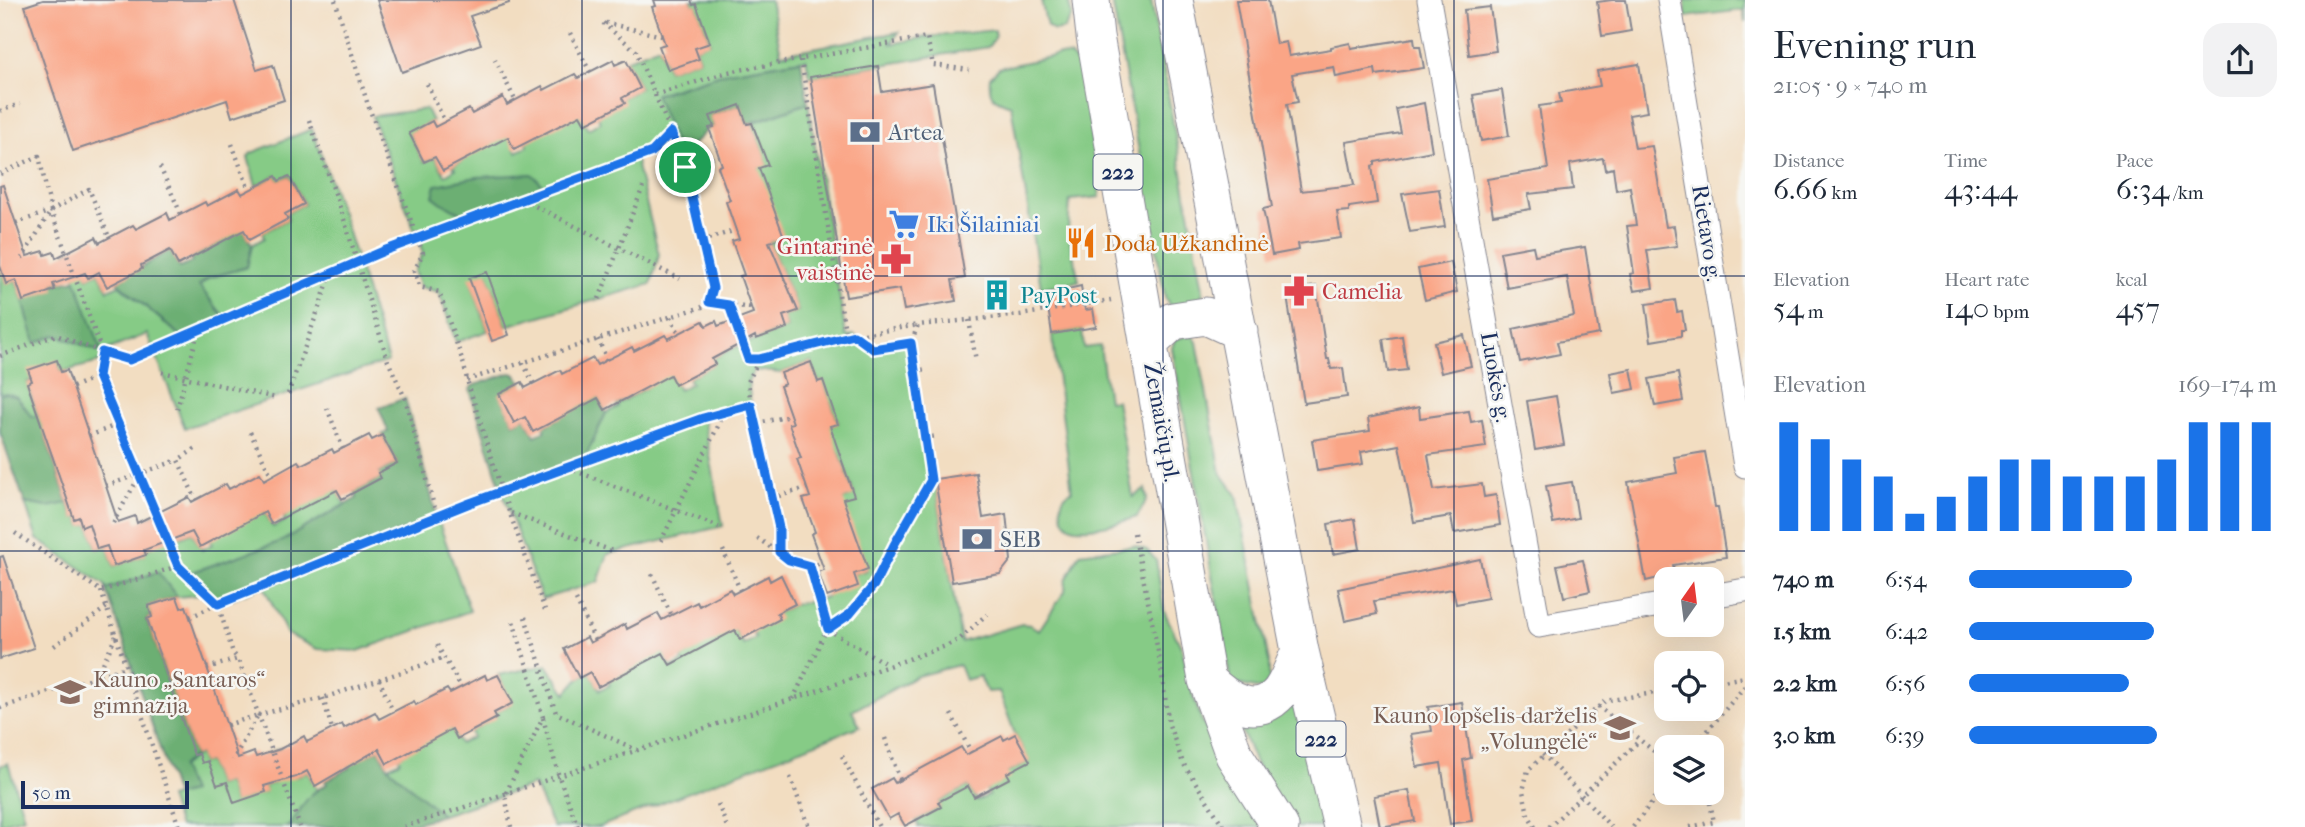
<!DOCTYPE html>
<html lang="en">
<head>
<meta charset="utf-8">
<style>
  :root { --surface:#fff; --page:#f2f2f3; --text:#1f2937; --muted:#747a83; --accent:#1a73e8 }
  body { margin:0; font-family:"IM FELL French Canon",serif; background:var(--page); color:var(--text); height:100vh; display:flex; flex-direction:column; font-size:26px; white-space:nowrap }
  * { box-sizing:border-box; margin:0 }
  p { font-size:23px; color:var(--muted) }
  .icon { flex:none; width:38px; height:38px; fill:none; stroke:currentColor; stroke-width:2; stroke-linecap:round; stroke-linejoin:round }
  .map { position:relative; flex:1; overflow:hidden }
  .sheet { display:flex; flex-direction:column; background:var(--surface); width:560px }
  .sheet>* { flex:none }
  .needle { width:46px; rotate:14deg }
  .controls { position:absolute; left:1654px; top:567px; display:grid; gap:14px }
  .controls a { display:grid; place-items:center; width:70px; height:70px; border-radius:14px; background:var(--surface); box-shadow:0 7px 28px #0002; font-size:35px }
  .scale { position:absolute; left:21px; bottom:18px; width:168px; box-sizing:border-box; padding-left:7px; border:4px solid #1b2f5e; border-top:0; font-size:19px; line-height:24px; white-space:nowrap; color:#1b2f5e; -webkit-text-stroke:5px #f6f6f2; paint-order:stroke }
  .pin { position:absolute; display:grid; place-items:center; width:60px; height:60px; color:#fff; margin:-30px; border:4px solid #fff; border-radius:50%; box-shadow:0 2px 7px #0007 }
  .round { display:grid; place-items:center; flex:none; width:74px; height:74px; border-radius:21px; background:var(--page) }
  .head { display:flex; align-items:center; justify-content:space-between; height:119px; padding:0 28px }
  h1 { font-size:38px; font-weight:600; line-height:52px }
  .figures { display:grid; grid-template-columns:repeat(3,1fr); gap:10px; height:119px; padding:7px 28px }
  .figures div { display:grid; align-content:center }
  .figures b { font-size:30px; font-weight:600 }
  .figures small { font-size:19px; font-weight:400 }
  .figures p { font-size:19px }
  .chart { height:196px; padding:14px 28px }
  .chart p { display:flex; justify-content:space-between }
  .chart svg { width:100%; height:126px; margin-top:7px; stroke:var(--accent); stroke-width:6 }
  ul { padding:0 28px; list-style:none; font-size:23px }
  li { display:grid; grid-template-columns:112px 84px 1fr; align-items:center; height:52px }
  li i { height:18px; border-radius:9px; background:var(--accent) }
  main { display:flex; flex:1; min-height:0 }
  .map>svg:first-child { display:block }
</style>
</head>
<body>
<main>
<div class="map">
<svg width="1745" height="827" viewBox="0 0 1745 827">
  <rect width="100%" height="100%" fill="#f6f6f2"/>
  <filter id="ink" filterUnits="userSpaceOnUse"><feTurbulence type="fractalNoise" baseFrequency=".0143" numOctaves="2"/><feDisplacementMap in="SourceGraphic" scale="14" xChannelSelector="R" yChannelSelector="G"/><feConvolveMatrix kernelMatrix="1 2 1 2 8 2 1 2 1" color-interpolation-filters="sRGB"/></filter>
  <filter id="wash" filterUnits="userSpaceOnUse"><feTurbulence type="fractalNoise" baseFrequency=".00686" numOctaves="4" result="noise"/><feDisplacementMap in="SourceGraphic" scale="28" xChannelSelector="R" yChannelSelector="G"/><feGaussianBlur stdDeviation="1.57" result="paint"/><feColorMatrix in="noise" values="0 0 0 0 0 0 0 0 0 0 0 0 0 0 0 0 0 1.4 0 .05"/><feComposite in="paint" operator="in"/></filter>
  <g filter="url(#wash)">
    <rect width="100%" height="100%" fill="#f2ddc1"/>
    <path fill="#86cb86" stroke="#507d72" stroke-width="2" d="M691,0H770L781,54L899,32L891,44L927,37L995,30V38L988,47L810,77L806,59L728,72L656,94L680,155C663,150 652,152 635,158L659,255L651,284L506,326L487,273L470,279L488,331L456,342L439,292L420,287L414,271L423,253L372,116L426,109L432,121L409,134L424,162L435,157L445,175L455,169L453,166L507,134L517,152L528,146L527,142L578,110L588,129L600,122L598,117L622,98L640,88L626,60L659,46L668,70L699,59L695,48L710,42L696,5H693Z
      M1041,0H1068L1072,16L1064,29L1054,31L1047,26Z
      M1112,0H1151L1203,289L1202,297L1198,304L1170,307L1165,297Z
      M1685,0H1745V23L1744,10L1686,17Z
      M1059,55L1070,56L1082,67L1100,197L1070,200L1068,231L1079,281L1041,288L1011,105C993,99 988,97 990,77L999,68Z
      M808,103L846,336L854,335L874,349L911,343L931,479H935L961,642L1022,624L1030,625L1039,630L1065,591L1066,580L1080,553L1135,546L1147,550L1156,560L1164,611L1182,649L1193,696L1202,721L1263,827H917L919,826L916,821L940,807L938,802L968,786L977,801L989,795L986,790L1007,773L1029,761L1015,734L999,691L987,692L980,676L965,680L959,665L917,676L852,711L860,726L599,827H553L534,785L442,815L388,767L400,761L399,757L450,725L460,744L473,737L470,732L496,717L494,713L512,703L498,675L547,665L566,693L579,678L590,672L600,690L610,685L608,682L662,650L672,668L683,662L682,658L733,626L743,645L756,638L753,633L777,613L793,605L827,597L854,574L867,570L841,500L854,495L840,455L826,428L838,423L823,381L818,382L811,362L781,373L754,370L748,382L751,405L703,418L723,526L608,554L598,582L542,599L502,492L583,462L606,413L618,407L617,404L643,390L668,371L679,390L691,383L688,378L714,364L712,359L731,349L787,328L783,316L798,311L769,242L783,237L755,169L767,164L752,123Z
      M312,129L344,219L388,361L185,428L147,334L102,352L100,362L61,372L57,361L27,383L38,416L32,417C23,405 17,391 0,394V266L6,283L16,280L23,301L56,335L101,352L66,252L73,249L88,278L99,272L108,290L119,285L182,337L225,318L199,287L209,278L247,267L252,245L264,238L262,233L288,219L285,214L304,204L289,176L279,181L276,176L256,186L248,157L251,153Z
      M1082,329L1084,348L1100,346L1108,401L1116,400L1133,497L1145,489L1147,499L1137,517C1121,522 1092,530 1076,528C1058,525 1055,497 1072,491L1052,334Z
      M1192,335L1197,342L1221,473L1237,495L1269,662V678L1265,690L1231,683L1172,348L1175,339Z
      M335,486L345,504L282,541L187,574L208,594L177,597L158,573L106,589L105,585L37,539L25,503L47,507L68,503L74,518L79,517L82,526L89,524L97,549L107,546L114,566L145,555L144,550L154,546L145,518L166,509L181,537L192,532L202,550L212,544L210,541L263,509L273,527L285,521L284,517Z
      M437,517L470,611L358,651L317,649L287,634L264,587Z
      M1291,704L1297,712L1325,827H1297L1254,761L1237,719Z
      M281,748L296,777L307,771L317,790C301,803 301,812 288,827H179L169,798L190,792L181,767L199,754L202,763L208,761L217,785L227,782L234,802L265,792L264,786L274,783L265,754Z
      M8,763L24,817L0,824V766Z"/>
    <path fill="#6caf73" stroke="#446f68" stroke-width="2" d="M801,60L808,103L747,124L740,105L711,115L714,127L709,128L682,155H680L655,95L728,72Z
      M532,174L548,190L471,218L442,203L433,196L436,185L477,177Z
      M242,226L252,245L247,267L209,278L199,286L226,319L182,337L117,282L170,250L180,268L192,262L191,258L216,245Z
      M76,280L102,352L56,335L35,343L23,301L53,284Z
      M510,373L515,374L522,382L500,394L514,423L525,417L535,436L545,431L544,427L597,395L606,413L583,462L502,492L470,390L472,386Z
      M6,393L17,397L32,417L43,414L45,435L68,503L47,507L25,503L0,432V394Z
      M405,398L437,517L218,604L187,574L282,541L357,498L355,492L381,478L378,473L397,463L382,435L388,431L379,408Z
      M158,572L177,597L149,606L152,617L147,619L194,755L181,767L191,792L176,796L106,589Z
      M379,749L388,767L442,815L404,827H288C305,807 301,798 327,784L325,781L350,768L349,764Z"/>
    <g id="blocks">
      <path fill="#faa586" d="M43,0H234L257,70L273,65L284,100L232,117L227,100L73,151L25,6Z
        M377,0H509V3L470,16L481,44L402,72Z
        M654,0H691L693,5L696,4L710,43L695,48L699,59L668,70L659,46L665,44L652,7L656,6Z
        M1236,0H1268L1276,44L1286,42L1289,56L1331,49V47L1350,43L1351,48L1414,38L1415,46H1420L1424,68L1376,75L1375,69L1336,77L1334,67L1292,74L1298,102L1287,104L1301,191L1354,185L1346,142L1401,133L1396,109L1424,103L1432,151L1375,162V165L1372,166L1377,203L1349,207V211L1337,212L1341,238L1298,244L1299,250L1272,255L1263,209L1272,207Z
        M1612,0H1626L1631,31L1602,36L1597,2Z
        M1490,7L1496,51L1469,55L1464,10Z
        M613,60L615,65L626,60L640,88L622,98L625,103L585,124L580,115L514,149L508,137L443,171L435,157L424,162L409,133L432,121L435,127L469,109L472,114L503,97L507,105L542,86L544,90L575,74L578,78Z
        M1639,64L1647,112L1629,115L1635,148L1652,146L1666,227L1674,226L1677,246L1647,250L1653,288L1634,291L1630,274L1634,273L1627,226L1636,225L1630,187L1616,190L1613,168L1605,170L1603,158L1570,164L1573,189L1528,194L1531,209L1493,215L1487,179L1548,169L1539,106L1561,103L1559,93L1600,86L1597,71Z
        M878,66L882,92L933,84L965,278L952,280L956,301L904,310L900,289L846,297L810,77Z
        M1502,90L1509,136L1481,141L1473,95Z
        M740,105L747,124L752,123L768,165L759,168L784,237L769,242L798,311L783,316L787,328L756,339L755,336L712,359L715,364L675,385L670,375L605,410L598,398L533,432L525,417L514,423L499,394L522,382L525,388L560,370L562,374L593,358L597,365L632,347L634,351L665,335L668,339L703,321L706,326L716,321L718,326L753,313L740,276L744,275L732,241L739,239L726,202L730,200L718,167L722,165L709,128L714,127L710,116Z
        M276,176L279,181L289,176L304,204L285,214L288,219L249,240L244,230L178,265L170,250L141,265L142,269L107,287L99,272L88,278L85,273L53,284L55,290L23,301L16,280L6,284L0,266V186L3,185L27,256L44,251L45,255L54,252L56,258L96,237L99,243L133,225L136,229L167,213L170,220L205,202L207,206L239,189L242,194Z
        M1439,189L1445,227L1410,232L1402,194Z
        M1533,246L1535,255L1585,247L1599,334L1557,342L1560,354L1520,362L1513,329L1574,316L1567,277L1507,288L1500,252Z
        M1451,262L1457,292L1425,300L1418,269Z
        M487,272L509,335L492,341L469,278Z
        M1081,286L1085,310L1093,309L1096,327L1052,334L1046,294Z
        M1316,286L1327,359H1329L1331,369L1343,368L1347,397L1304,403L1286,290Z
        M1675,300L1677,312L1682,311L1685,330H1681V336L1651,341L1646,304Z
        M1464,335L1471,366L1441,373L1434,342Z
        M1402,336L1407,370L1388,372L1383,339Z
        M57,360L61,372L67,370L118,522L135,516L137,523L189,497L192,502L226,484L229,489L260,473L264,480L298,461L301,465L332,449L334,453L369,435L372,440L382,435L397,463L378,473L381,478L342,499L337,490L271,524L265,512L200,547L192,532L144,550L146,555L114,566L107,546L97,549L89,524L82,527L79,517L74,519L27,383L32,381L28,370Z
        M811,362L818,382L823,380L838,424L830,426L854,496L843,499L868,569L854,574L858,586L827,597L818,572L824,570L811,534L815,532L803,499L810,497L797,459L801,458L789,424L793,423L780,386L785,384L781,373Z
        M1631,369L1635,389L1614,393L1610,373Z
        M1678,373L1683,401L1655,406L1649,379Z
        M1556,396L1564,445L1535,450L1527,401Z
        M1419,407L1420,418L1469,411L1471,422L1482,420L1486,447L1428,455L1434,490L1482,484L1484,497L1496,495L1500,525L1454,533L1451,516L1414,522L1399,445L1361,452L1363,464L1317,471L1312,440L1370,431L1368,418Z
        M1705,452L1715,507H1718L1726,557L1673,565L1675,574L1646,581L1628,482L1677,473L1674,457Z
        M976,473L983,518L1006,514L1011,560L1000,574L952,582L935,479Z
        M1572,482L1578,518L1553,523L1546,486Z
        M1355,519L1360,549L1333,554L1328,524Z
        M3,556L34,648L0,659V557Z
        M1480,559L1488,598L1456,604L1453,589L1374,601L1377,614L1345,621L1338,589Z
        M1583,560L1590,591L1564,597L1557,565Z
        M781,575L795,604L777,613L780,619L740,640L735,630L670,665L663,653L598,687L590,672L579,678L564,649L587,637L590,643L625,624L627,629L658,613L662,620L697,602L699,606L730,589L733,594L768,576L770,581Z
        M177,597L181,608L186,606L238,758L254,752L256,757L280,749L304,736L307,742L342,724L344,728L375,712L379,719L414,701L416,705L447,689L450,693L485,675L487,680L498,675L513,703L494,713L497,718L457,739L452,729L387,764L379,749L315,786L307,771L296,777L264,786L266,792L234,803L227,782L217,785L208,761L202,763L199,754L194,755L147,619L152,617L148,606Z
        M1462,702L1471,758L1463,760L1472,821L1450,824L1441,763L1417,767L1411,734L1432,731L1428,707Z
        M1015,734L1030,761L1007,773L1010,778L974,797L968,786L938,802L941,807L905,826L898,814L889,819L872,789L892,778L895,783L961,747L966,755L1002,736L1004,740Z
        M1409,790L1415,821L1380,827L1374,796Z"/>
    </g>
  </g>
  <g filter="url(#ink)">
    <use href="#blocks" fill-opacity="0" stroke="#868690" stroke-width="2"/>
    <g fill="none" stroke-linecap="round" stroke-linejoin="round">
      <g stroke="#868690" stroke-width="25">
        <path id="minor" d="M1429,0L1539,626L1666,604
          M1669,0L1745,466
          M1712,596L1745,590"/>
      </g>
      <g stroke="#868690" stroke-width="39">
        <path id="primary" d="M1091,0L1095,36L1207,680L1234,755L1280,827
          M1174,0L1300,651L1342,827
          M1148,344L1173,321L1206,316L1239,331
          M1207,680C1227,700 1257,721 1281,691C1289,680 1294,664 1300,651"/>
      </g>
      <path stroke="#868690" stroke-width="4.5" stroke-dasharray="2 5" stroke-linecap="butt" d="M335,0L368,105L423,253L414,271L420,287L439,292L464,365L467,380L502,492L545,610
        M570,33L590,72
        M662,36L602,22L636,51L671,132L685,167L713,287L709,302
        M495,59L515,100
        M801,60L846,337
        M427,84L445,122
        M655,95L728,72L927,37L933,65L969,70
        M0,111L20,104
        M309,120L344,219L388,361L405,398L437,517
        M232,144L249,190
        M160,167L181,214
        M685,167L719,156
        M0,174L39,156L51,211L102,352L129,360L386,250L652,152L671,132
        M523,200L680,279
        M51,211L89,189L109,237
        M16,223L51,211L22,258
        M702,241L736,230
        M599,299L643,187
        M729,305L748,359H759
        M670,317L679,333
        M969,320L976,361
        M855,336L873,349L911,343L918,325L1020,315L1111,300
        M598,339L607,360
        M0,356L56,335L102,352L98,376L178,566
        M523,363L534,384
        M915,371L926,369
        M162,372L276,398
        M467,380L702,307L709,302L751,308
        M73,387L98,376
        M288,394L331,274
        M751,405L779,528V551
        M327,408L343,449
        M177,409L198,332
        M757,423L791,416
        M250,432L271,475
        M89,436L119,424
        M925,438L937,436
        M195,449L178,460L196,500
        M568,468L719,527
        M106,486L178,460
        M772,498L807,488
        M511,513L615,552
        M113,523L140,475
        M15,533L101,591L178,566L218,604L470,503L703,418L751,405L748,382L759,359L846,337L918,325
        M1134,533L1160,661L1169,725L1183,763L1224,827
        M757,538L789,560L810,567L827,629L888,665
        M661,541L725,412
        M723,550L740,590
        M810,567L821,563
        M652,574L671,615
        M101,591L179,827
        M576,600L595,640
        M190,617L218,604L233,653L238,659
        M525,617L556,713L637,750
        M437,645L461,687
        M54,646L107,607
        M207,668L238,659L300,827
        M97,676L116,636
        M379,679L393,712
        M1712,683L1745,677
        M1712,685L1719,717
        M323,698L332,729
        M793,699L827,629L850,614L875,585L894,545L931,480L911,343
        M1598,706L1666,761
        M0,708L126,667
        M951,714L971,752
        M258,715L323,698L444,658
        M543,718L559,777L578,827
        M227,725L258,715L233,760
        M885,738L900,780
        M1694,747L1745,686
        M1543,754L1611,827
        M842,756L879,827
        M790,777L809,827
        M718,804L727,827
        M404,827L793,699L946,646L960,639L987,614
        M511,827L505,795L543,717L513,621
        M1535,827L1528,814L1523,791L1528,770L1605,701L1666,691
        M1549,827L1640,740
        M1633,827L1666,784
        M1690,827L1714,822L1708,793"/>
      <use href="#minor" stroke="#fff" stroke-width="23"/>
      <use href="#primary" stroke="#fff" stroke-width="37"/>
    </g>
  </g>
  <g fill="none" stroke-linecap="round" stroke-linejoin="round" filter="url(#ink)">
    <g stroke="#fff" stroke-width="14">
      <path id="route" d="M671,132L685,167L713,288L709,302L729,305L748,359H759L854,335L873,349L911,343L931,480L894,545L874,585L850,614L828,629L810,566L789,560L779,552V528L751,405L703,418L470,503L218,604L178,566L98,376L102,352L129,360L386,250L652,152Z"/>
    </g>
    <use href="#route" stroke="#1a73e8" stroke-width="9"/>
  </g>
  <path fill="none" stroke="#1b2f5e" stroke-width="2" stroke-opacity="0.55" d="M291,0V827M582,0V827M873,0V827M1163,0V827M1454,0V827M0,276H1745M0,551H1745"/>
  <defs>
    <g id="bank-bare" transform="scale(2.415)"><path d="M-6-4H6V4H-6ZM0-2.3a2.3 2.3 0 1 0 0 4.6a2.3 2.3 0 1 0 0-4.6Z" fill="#5c6f8a" stroke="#f6f6f2" stroke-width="2.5" paint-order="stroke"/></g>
    <g id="supermarket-bare" transform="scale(2.415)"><path d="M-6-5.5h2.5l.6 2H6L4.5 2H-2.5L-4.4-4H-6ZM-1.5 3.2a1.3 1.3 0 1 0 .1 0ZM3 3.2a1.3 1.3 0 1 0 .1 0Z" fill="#3f7fe0" stroke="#f6f6f2" stroke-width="2.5" paint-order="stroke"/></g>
    <g id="restaurant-bare" transform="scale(2.415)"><path d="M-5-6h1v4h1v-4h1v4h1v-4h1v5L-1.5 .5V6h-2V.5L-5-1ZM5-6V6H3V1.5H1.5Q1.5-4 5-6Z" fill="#e8710a" stroke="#f6f6f2" stroke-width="2.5" paint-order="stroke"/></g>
    <g id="pharmacy-bare" transform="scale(2.415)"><path d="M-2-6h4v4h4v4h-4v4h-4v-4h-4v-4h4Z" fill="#e0444e" stroke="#f6f6f2" stroke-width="2.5" paint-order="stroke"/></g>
    <g id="building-bare" transform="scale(2.415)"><path d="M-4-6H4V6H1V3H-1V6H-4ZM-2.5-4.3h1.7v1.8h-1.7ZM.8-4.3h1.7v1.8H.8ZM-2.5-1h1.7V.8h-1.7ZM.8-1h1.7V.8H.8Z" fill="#0f9aa8" stroke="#f6f6f2" stroke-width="2.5" paint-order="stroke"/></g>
    <g id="school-bare" transform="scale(2.415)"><path d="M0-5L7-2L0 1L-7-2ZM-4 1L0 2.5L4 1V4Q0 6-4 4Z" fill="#8d6e63" stroke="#f6f6f2" stroke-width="2.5" paint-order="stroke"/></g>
  </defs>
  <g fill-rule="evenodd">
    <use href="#bank-bare" x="865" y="132"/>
    <use href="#supermarket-bare" x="904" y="224"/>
    <use href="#restaurant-bare" x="1081" y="243"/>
    <use href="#pharmacy-bare" x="896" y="259"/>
    <use href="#pharmacy-bare" x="1299" y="291"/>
    <use href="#building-bare" x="997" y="295"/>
    <use href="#bank-bare" x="977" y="539"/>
    <use href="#school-bare" x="70" y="692"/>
    <use href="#school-bare" x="1620" y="728"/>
  </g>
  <g text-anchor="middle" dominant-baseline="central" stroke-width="5" stroke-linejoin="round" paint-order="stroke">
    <g fill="#f6f6f2" stroke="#5d6b8a" stroke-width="2">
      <rect x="1093.5" y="154.5" width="49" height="35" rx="5"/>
      <rect x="1296.5" y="721.5" width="49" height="35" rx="5"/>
    </g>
    <g font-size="21" font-weight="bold" fill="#1b2f5e">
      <text x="1118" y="172">222</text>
      <text x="1321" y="739">222</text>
    </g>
    <g font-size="23" fill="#4e5e75" stroke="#f6f6f2" text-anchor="start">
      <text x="888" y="132">Artea</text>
      <text x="1000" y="539">SEB</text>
    </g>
    <g font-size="23" fill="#366cbe" stroke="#f6f6f2" text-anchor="start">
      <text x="927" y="224">Iki Šilainiai</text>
    </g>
    <g font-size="23" fill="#1b2f5e" stroke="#f6f6f2">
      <text transform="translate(1707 233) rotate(81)">Rietavo g.</text>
      <text transform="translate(1496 377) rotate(80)">Luokės g.</text>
      <text transform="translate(1162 422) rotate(80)">Žemaičių pl.</text>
    </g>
    <g font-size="23" fill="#c56008" stroke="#f6f6f2" text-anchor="start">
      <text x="1104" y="243">Doda Užkandinė</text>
    </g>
    <g font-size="23" fill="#be3a42" stroke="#f6f6f2" text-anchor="end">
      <text x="873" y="246">Gintarinė<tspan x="873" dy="26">vaistinė</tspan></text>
      <text x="1322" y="291" text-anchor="start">Camelia</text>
    </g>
    <g font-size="23" fill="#0d838f" stroke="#f6f6f2" text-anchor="start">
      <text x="1020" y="295">PayPost</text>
    </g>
    <g font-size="23" fill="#785e54" stroke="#f6f6f2" text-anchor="start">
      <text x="93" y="679">Kauno „Santaros“<tspan x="93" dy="26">gimnazija</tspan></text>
      <text x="1597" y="715" text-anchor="end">Kauno lopšelis-darželis<tspan x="1597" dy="26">„Volungėlė“</tspan></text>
    </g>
  </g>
</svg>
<div class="controls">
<a><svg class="needle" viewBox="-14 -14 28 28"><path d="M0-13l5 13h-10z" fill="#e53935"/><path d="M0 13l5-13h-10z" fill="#747a83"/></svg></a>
<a><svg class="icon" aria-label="locate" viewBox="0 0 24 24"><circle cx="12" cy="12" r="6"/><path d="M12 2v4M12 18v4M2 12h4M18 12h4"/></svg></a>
<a><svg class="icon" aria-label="layers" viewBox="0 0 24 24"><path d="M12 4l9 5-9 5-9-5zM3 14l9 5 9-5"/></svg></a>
</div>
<div class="scale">50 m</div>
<div class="pin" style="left:685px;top:167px;background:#1e9e55"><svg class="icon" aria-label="arrive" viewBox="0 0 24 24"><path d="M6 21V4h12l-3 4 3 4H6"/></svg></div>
</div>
<section class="sheet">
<div class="head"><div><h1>Evening run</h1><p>21:05 · 9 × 740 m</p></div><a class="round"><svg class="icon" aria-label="share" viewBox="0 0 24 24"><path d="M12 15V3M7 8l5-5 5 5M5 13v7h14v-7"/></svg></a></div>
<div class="figures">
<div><p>Distance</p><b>6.66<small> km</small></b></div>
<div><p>Time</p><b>43:44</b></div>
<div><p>Pace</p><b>6:34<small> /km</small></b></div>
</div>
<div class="figures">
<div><p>Elevation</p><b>54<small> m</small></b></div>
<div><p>Heart rate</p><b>140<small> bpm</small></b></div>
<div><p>kcal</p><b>457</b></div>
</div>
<div class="chart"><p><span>Elevation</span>169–174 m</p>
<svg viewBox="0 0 160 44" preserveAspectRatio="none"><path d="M5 44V6M15 44V12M25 44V19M35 44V25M45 44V38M55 44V32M65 44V25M75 44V19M85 44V19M95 44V25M105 44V25M115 44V25M125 44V19M135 44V6M145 44V6M155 44V6"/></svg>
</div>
<ul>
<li><b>740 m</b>6:54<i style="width:53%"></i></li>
<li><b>1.5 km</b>6:42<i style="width:60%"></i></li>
<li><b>2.2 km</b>6:56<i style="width:52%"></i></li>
<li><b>3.0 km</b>6:39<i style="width:61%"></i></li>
</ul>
</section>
</main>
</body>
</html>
